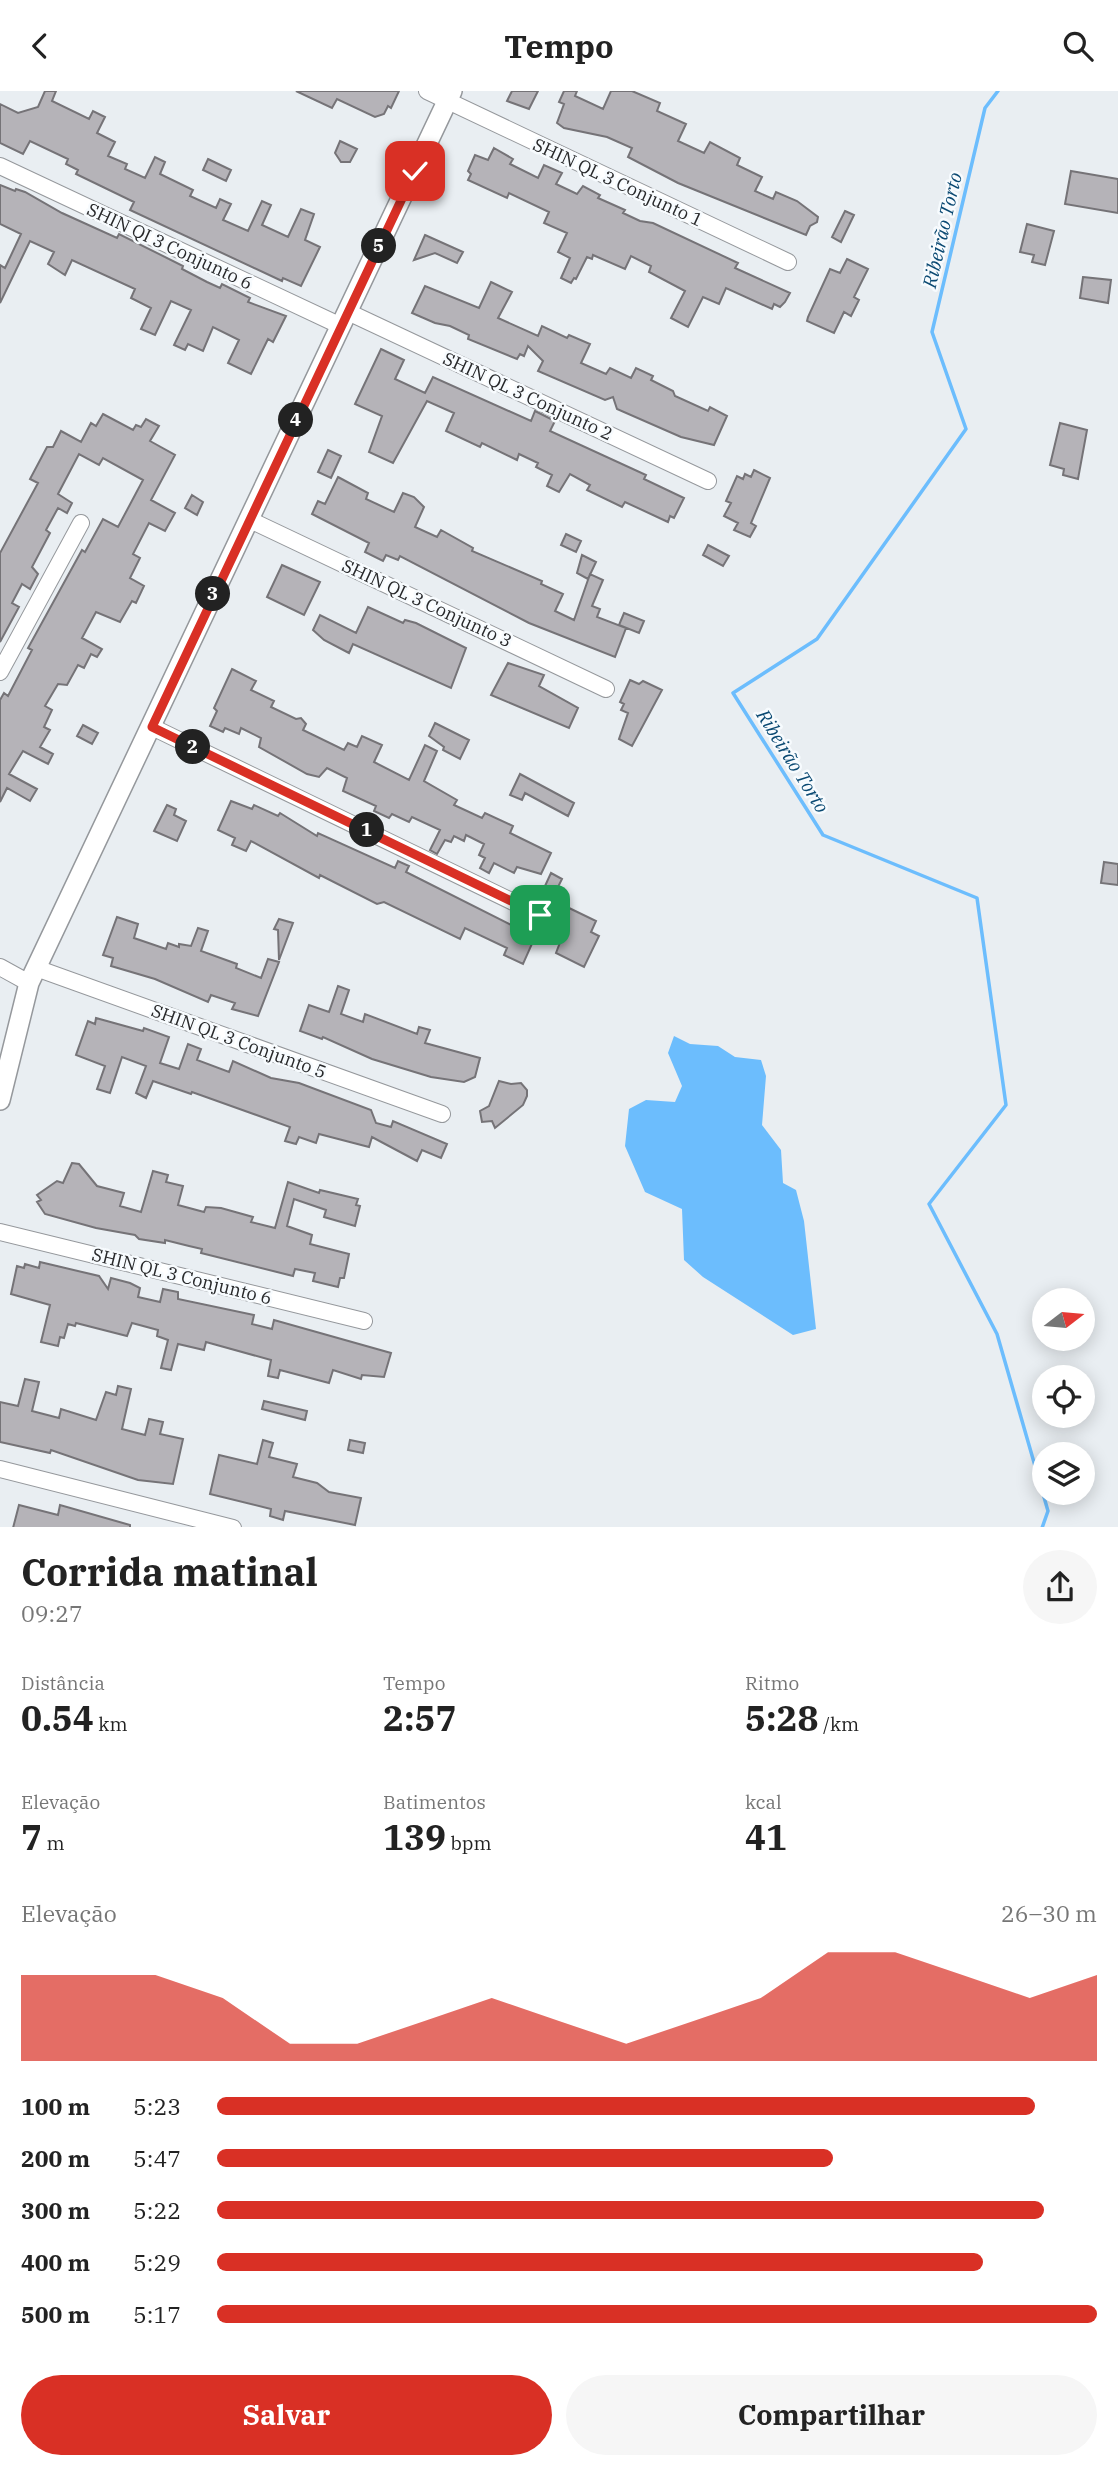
<!DOCTYPE html>
<html lang="pt">
<head>
<meta charset="utf-8">
<style>
  :root { --surface:#fff; --page:#f6f6f6; --text:#222; --muted:#767676; --accent:#d93025 }
  body { margin:0; font-family:"IBM Plex Serif",serif; background:var(--page); color:var(--text); height:100vh; display:flex; flex-direction:column; font-size:26px; white-space:nowrap }
  * { box-sizing:border-box; margin:0 }
  p { font-size:23px; color:var(--muted) }
  .icon { flex:none; width:38px; height:38px; fill:none; stroke:currentColor; stroke-width:2; stroke-linecap:round; stroke-linejoin:round }
  .map { position:relative; height:1436px; overflow:hidden }
  .side { display:flex; flex-direction:column; background:var(--surface); flex:1 }
  .side>* { flex:none }
  .needle { width:46px; rotate:74deg }
  .controls { position:absolute; left:1032px; top:1197px; display:grid; gap:14px }
  .controls a { display:grid; place-items:center; width:63px; height:63px; border-radius:50%; background:var(--surface); box-shadow:0 4px 18px #0003; font-size:35px }
  .pin { position:absolute; display:grid; place-items:center; width:60px; height:60px; color:#fff; margin:-30px; border-radius:14px; box-shadow:0 4px 10px #0006 }
  .km { position:absolute; width:35px; height:35px; margin:-18px; border-radius:50%; background:#222; color:#fff; font-size:19px; line-height:35px; text-align:center }
  .round { display:grid; place-items:center; flex:none; width:74px; height:74px; border-radius:37px; background:var(--page) }
  .head { display:flex; align-items:center; justify-content:space-between; height:119px; padding:0 21px }
  h1 { font-size:38px; font-weight:700; line-height:52px }
  .stats { display:grid; grid-template-columns:repeat(3,1fr); gap:10px; height:119px; padding:7px 21px }
  .stats div { display:grid; align-content:center }
  .stats b { font-size:35px; font-weight:700 }
  .stats small { font-size:19px; font-weight:400 }
  .stats p { font-size:19px }
  .chart { height:196px; padding:14px 21px }
  .chart p { display:flex; justify-content:space-between }
  .chart svg { width:100%; height:126px; margin-top:7px; fill:var(--accent); opacity:.7 }
  .action { display:flex; gap:14px; margin-top:auto; padding:14px 21px }
  .action a { flex:1; height:80px; border-radius:42px; background:var(--accent); color:#fff; font-size:28px; font-weight:700; line-height:80px; text-align:center }
  .action a+a { background:var(--page); color:var(--text) }
  ul { padding:0 21px; list-style:none; font-size:23px }
  li { display:grid; grid-template-columns:112px 84px 1fr; align-items:center; height:52px }
  li i { height:18px; border-radius:9px; background:var(--accent) }
  header { display:flex; justify-content:space-between; align-items:center; height:91px; padding:0 21px; background:var(--surface); font-size:32px; font-weight:700 }
  .map>svg:first-child { display:block }
</style>
</head>
<body>
<header><svg class="icon" aria-label="back" viewBox="0 0 24 24"><path d="M15 5l-7 7 7 7"/></svg>Tempo<svg class="icon" aria-label="search" viewBox="0 0 24 24"><circle cx="10" cy="10" r="6"/><path d="M15 15l6 6"/></svg></header>
<div class="map">
<svg width="1118" height="1437" viewBox="0 0 1118 1437">
  <rect width="100%" height="100%" fill="#e9eef2"/>
  <path fill="#6cbdfd" d="M674,945L690,953L718,955L735,966L761,969L766,985L762,1034L781,1059L783,1092L796,1099L804,1130L816,1238L793,1244L703,1186L684,1169L682,1118L645,1101L625,1055L629,1018L646,1009L675,1011L682,995L668,962Z"/>
  <g fill="none" stroke-linecap="round" stroke-linejoin="round">
    <path stroke="#6cbdfd" stroke-width="3.5" d="M998,0L985,17L932,241L966,338L817,548L733,602L823,744L977,807L1006,1014L929,1113L997,1243L1048,1420L1042,1437"/>
  </g>
  <path fill="#b5b3b8" stroke="#757377" stroke-width="2" d="M45,0H56L52,10L89,28L93,20L105,26L97,42L115,51L108,65L127,73L125,78L145,87L155,66L165,71L160,83L193,99L190,105L216,117L220,108L231,113L223,129L248,140L262,110L271,114L262,134L288,146L301,118L314,123L305,149L320,156L301,195L283,187L282,190L130,119L134,111L76,83L78,79L66,73L68,68L30,50L23,63L0,52V13L18,22L38,16Z
    M296,0H399L391,17L388,15L384,23L375,26L337,8L332,17Z
    M512,0H538L529,18L507,10Z
    M564,0H577L575,5L603,18L611,0H632L660,12L657,20L686,33L678,50L704,62L710,51L740,67L737,74L762,86L755,100L773,108L776,101L797,110L818,126L817,131L810,135L806,144L678,92L628,66L632,57L607,46L564,37L557,32L564,13L559,11Z
    M340,50L357,58L350,71H341L335,62Z
    M494,57L513,68L510,73L538,87L544,74L562,82L556,93L577,103L583,95L600,104L598,107L625,119L623,122L640,130L653,132L738,172L735,177L790,202L785,211L780,216L774,213L772,218L726,197L719,213L703,206L688,236L671,227L685,200L649,181L651,175L631,165L625,178L593,164L592,168L587,166L576,188L574,187L571,192L561,187L570,167L558,161L567,142L544,132L549,121L509,102L507,107L468,89L471,83L468,80L475,64L488,69Z
    M208,68L231,79L226,90L203,79Z
    M1071,80L1118,88V122L1065,113Z
    M0,94L15,100L16,98L25,101L62,122L117,147L119,143L183,175L182,178L207,191L220,197L222,193L250,207L248,211L286,225L273,251L268,248L251,283L228,272L239,249L213,236L203,260L188,253L185,259L174,254L191,219L171,210L155,244L141,238L151,217L131,207L135,198L72,169L65,184L48,173L54,161L30,150L0,212V174L5,177L21,143L0,133Z
    M845,120L854,124L841,151L832,146Z
    M1027,133L1054,140L1045,174L1032,171L1034,164L1020,161Z
    M425,144L463,161L457,172L435,162L414,169Z
    M847,168L868,178L854,206L859,209L851,225L844,221L834,242L807,230L808,226L830,178L840,182Z
    M1083,186L1111,189L1108,212L1080,207Z
    M491,191L512,201L498,227L538,245L542,235L567,247L569,244L590,253L581,272L606,283L610,277L631,287L636,277L653,285L651,289L673,300L675,305L708,320L710,316L727,325L714,354L681,346L617,318L613,306L605,309L538,280L543,270L528,255L524,265L520,263L517,268L468,248L469,244L450,235L435,232L412,222L425,195L479,217Z
    M381,258L404,269L395,288L425,302L433,286L531,330L535,320L555,330L550,340L646,384L644,388L684,407L674,427L670,425L668,431L625,411L622,416L587,399L590,394L570,383L559,401L547,395L552,384L536,376L538,372L519,363L517,369L482,352L480,356L446,340L454,322L427,310L393,372L369,361L382,325L355,313Z
    M103,323L133,339L136,334L141,336L146,328L159,335L150,350L175,364L151,409L175,422L165,440L149,432L133,463L140,467L130,487L144,495L136,512L132,510L120,531L96,521L82,547L102,558L97,566L91,563L84,577L78,574L67,594L58,593L45,615L52,619L44,636L50,639L40,656L53,663L48,673L23,660L9,683L37,698L30,710L7,697L0,711V609L4,602L8,605L32,559L28,557L82,459L85,461L103,428L118,436L143,389L103,367L99,374L79,363L58,403L72,412L67,422L58,417L46,439L50,442L32,476L38,483L30,498L22,493L12,512L19,516L0,551V462L38,392L30,388L47,356H53L61,340L81,351L91,332L96,335Z
    M1060,332L1087,339L1078,388L1063,384L1064,378L1050,374Z
    M328,359L341,365L331,387L318,381Z
    M754,379L770,387L751,432L756,435L750,446L734,439L738,432L724,425L731,412L726,410L737,385L743,388L745,383L751,386Z
    M338,386L368,402L366,408L394,421L403,402L414,406L424,416L415,436L437,446L441,439L473,457L472,460L542,490L541,493L563,503L555,520L574,529L590,483L603,489L592,515L600,518L597,526L626,537L615,566L529,532L400,465L398,469L386,464L383,470L365,461L369,452L312,423L318,410L325,413Z
    M192,404L203,411L197,424L185,417Z
    M566,443L581,450L576,461L561,454Z
    M708,454L729,465L723,475L703,464Z
    M582,464L596,471L588,488L577,482Z
    M282,474L320,491L304,524L267,506Z
    M368,516L403,532L405,529L416,532L466,557L451,597L353,553L349,562L324,549L313,539L320,524L356,542Z
    M624,522L644,530L639,542L619,534Z
    M508,572L544,584L539,595L578,617L569,637L491,604Z
    M232,578L256,590L251,599L274,610L271,616L296,628L301,627L306,633L303,639L344,659L348,652L357,656L362,645L382,654L374,671L409,689L425,654L437,660L424,690L457,709L454,714L482,727L485,722L513,735L510,742L551,762L541,783L517,776L514,782L494,772L489,782L480,777L485,767L479,764L484,753L466,744L464,750L454,745L451,751L445,749L437,763L430,759L440,739L412,726L409,731L392,723L389,727L374,720L376,715L343,700L347,687L327,677L319,686L307,683L259,656L261,647L241,637L239,643L225,637L223,641L210,635L217,620L214,617Z
    M630,589L639,593L643,590L662,599L632,655L619,648L628,622L621,619L624,613L620,611Z
    M435,632L469,649L460,668L443,659L444,656L429,645Z
    M83,634L98,642L92,653L77,645Z
    M520,683L574,712L568,725L525,702L522,709L510,704Z
    M231,710L252,718L254,714L278,725L280,722L317,745L318,742L395,777L398,770L409,775L406,781L535,846L523,873L504,864L507,857L465,837L460,848L384,811L377,813L320,784L319,787L251,750L246,760L232,754L235,747L218,739Z
    M167,714L176,718L174,724L186,730L177,750L154,740Z
    M1104,771L1118,773V794L1101,792Z
    M551,782L562,788L556,800L545,795Z
    M567,816L596,830L591,841L599,845L584,876L556,862L564,841L557,838Z
    M117,826L138,833L134,847L166,858L168,852L179,856V853L191,855L198,837L208,840L201,860L237,873L236,877L261,887L268,868L279,871L258,925L232,918L235,912L211,904L208,911L155,888L111,875L113,867L103,864Z
    M279,828L293,832L279,869L278,839L274,838Z
    M338,895L349,899L341,923L363,931L365,923L417,943L419,936L430,939L425,952L480,967L475,986L464,991L431,986L372,968L323,946L322,948L300,940L309,914L329,921Z
    M96,927L143,940L144,937L169,946L160,972L179,978L188,953L201,958L197,969L229,981L233,970L271,987L299,992L371,1019L376,1032L391,1036L393,1030L447,1053L441,1067L422,1059L417,1070L372,1046L369,1056L319,1043L316,1052L299,1046L296,1053L285,1050L290,1036L192,1001L191,1003L153,990L146,1007L136,1002L146,975L122,966L110,1002L97,998L105,975L76,964L88,930L95,933Z
    M499,990L511,993L521,992L527,999V1005L523,1014L495,1037L492,1030L482,1031L480,1020L489,1015Z
    M72,1072L79,1073L97,1095L124,1102L120,1115L141,1121L153,1080L168,1084L166,1091L183,1095L178,1114L204,1121L206,1116L221,1117L253,1126L251,1131L275,1137L288,1091L319,1102L320,1099L358,1108L356,1114L360,1115L355,1135L324,1126L326,1119L294,1108L287,1135L312,1144L310,1153L349,1163L344,1187H340L338,1196L313,1190L315,1182L295,1178L293,1185L201,1162L202,1158L189,1155L165,1149V1152L139,1148L135,1144L96,1137L45,1123L37,1111L41,1109L37,1104L57,1090L63,1092Z
    M40,1171L99,1185L108,1198L111,1187L130,1192L140,1197L138,1206L160,1211L163,1198L178,1201V1208L254,1224L252,1233L272,1238L274,1229L391,1262L384,1286L362,1284L361,1288L333,1279L329,1292L280,1279L278,1287L268,1285L271,1269L206,1251L204,1259L178,1253L171,1279L161,1277L168,1249L157,1245L158,1239L132,1232L127,1245L76,1232L75,1235L68,1233L64,1247L60,1246L58,1255L41,1251L50,1214L11,1203L17,1175L24,1177L25,1173L39,1177Z
    M25,1288L39,1291L32,1320L59,1327L61,1318L96,1329L106,1301L116,1304L118,1295L131,1298L122,1338L145,1344L149,1328L163,1331L160,1343L183,1348L173,1393L138,1389L51,1359L50,1362L0,1351V1311L18,1315Z
    M264,1310L307,1320L305,1329L262,1318Z
    M263,1349L273,1352L269,1366L297,1373L293,1386L317,1392L329,1401L361,1407L355,1434L285,1420L283,1429L270,1425L271,1418L210,1403L219,1364L257,1373Z
    M350,1349L365,1352L363,1362L348,1359Z
    M19,1414L58,1424L60,1414L130,1434V1437H13Z"/>
  <g fill="none" stroke-linecap="round" stroke-linejoin="round">
    <g stroke="#95989c" stroke-width="18">
      <path id="minor" d="M427,0L788,171
        M0,75L341,235
        M348,221L708,390
        M248,428L606,598
        M0,581L81,432
        M152,636L540,824
        M0,876L29,892
        M36,877L442,1023
        M0,1141L364,1230
        M0,1378L233,1437"/>
    </g>
    <g stroke="#95989c" stroke-width="22">
      <path id="tertiary" d="M0,1009L29,892L452,0"/>
    </g>
    <use href="#minor" stroke="#fff" stroke-width="16"/>
    <use href="#tertiary" stroke="#fff" stroke-width="19"/>
  </g>
  <g fill="none" stroke-linecap="round" stroke-linejoin="round">
    <g stroke="#fff" stroke-width="14">
      <path id="route" d="M415,80L152,636L540,824"/>
    </g>
    <use href="#route" stroke="#d93025" stroke-width="9"/>
  </g>
  <g text-anchor="middle" dominant-baseline="central" stroke-width="5" stroke-linejoin="round" paint-order="stroke">
    <g font-size="18" fill="#28292b" stroke="#f7fbfe">
      <text transform="translate(618 91) rotate(25)">SHIN QL 3 Conjunto 1</text>
      <text transform="translate(170 155) rotate(25)">SHIN QI 3 Conjunto 6</text>
      <text transform="translate(528 305) rotate(25)">SHIN QL 3 Conjunto 2</text>
      <text transform="translate(427 512) rotate(25)">SHIN QL 3 Conjunto 3</text>
      <text transform="translate(239 950) rotate(20)">SHIN QL 3 Conjunto 5</text>
      <text transform="translate(182 1185) rotate(14)">SHIN QL 3 Conjunto 6</text>
    </g>
    <g font-size="19" font-style="italic" fill="#0a4972" stroke="#f7fbfe">
      <text transform="translate(942 139) rotate(-77)">Ribeirão Torto</text>
      <text transform="translate(793 670) rotate(58)">Ribeirão Torto</text>
    </g>
  </g>
</svg>
<div class="controls">
<a><svg class="needle" viewBox="-14 -14 28 28"><path d="M0-13l5 13h-10z" fill="#e53935"/><path d="M0 13l5-13h-10z" fill="#767676"/></svg></a>
<a><svg class="icon" aria-label="locate" viewBox="0 0 24 24"><circle cx="12" cy="12" r="6"/><path d="M12 2v4M12 18v4M2 12h4M18 12h4"/></svg></a>
<a><svg class="icon" aria-label="layers" viewBox="0 0 24 24"><path d="M12 4l9 5-9 5-9-5zM3 14l9 5 9-5"/></svg></a>
</div>
<div class="pin" style="left:540px;top:824px;background:#1e9e55"><svg class="icon" aria-label="arrive" viewBox="0 0 24 24"><path d="M6 21V4h12l-3 4 3 4H6"/></svg></div>
<div class="pin" style="left:415px;top:80px;background:#d93025"><svg class="icon" aria-label="check" viewBox="0 0 24 24"><path d="M5 12l5 5 9-10"/></svg></div>
<b class="km" style="left:367px;top:739px">1</b>
<b class="km" style="left:193px;top:656px">2</b>
<b class="km" style="left:213px;top:503px">3</b>
<b class="km" style="left:296px;top:329px">4</b>
<b class="km" style="left:379px;top:155px">5</b>
</div>
<section class="side">
<div class="head"><div><h1>Corrida matinal</h1><p>09:27</p></div><a class="round"><svg class="icon" aria-label="share" viewBox="0 0 24 24"><path d="M12 15V3M7 8l5-5 5 5M5 13v7h14v-7"/></svg></a></div>
<div class="stats">
<div><p>Distância</p><b>0.54<small> km</small></b></div>
<div><p>Tempo</p><b>2:57</b></div>
<div><p>Ritmo</p><b>5:28<small> /km</small></b></div>
</div>
<div class="stats">
<div><p>Elevação</p><b>7<small> m</small></b></div>
<div><p>Batimentos</p><b>139<small> bpm</small></b></div>
<div><p>kcal</p><b>41</b></div>
</div>
<div class="chart"><p><span>Elevação</span>26–30 m</p>
<svg viewBox="0 0 160 44" preserveAspectRatio="none"><path d="M0 44V14L10 14L20 14L30 22L40 38L50 38L60 30L70 22L80 30L90 38L100 30L110 22L120 6L130 6L140 14L150 22L160 14V44z"/></svg>
</div>
<ul>
<li><b>100 m</b>5:23<i style="width:93%"></i></li>
<li><b>200 m</b>5:47<i style="width:70%"></i></li>
<li><b>300 m</b>5:22<i style="width:94%"></i></li>
<li><b>400 m</b>5:29<i style="width:87%"></i></li>
<li><b>500 m</b>5:17<i style="width:100%"></i></li>
</ul>
<div class="action"><a>Salvar</a><a>Compartilhar</a></div>
</section>
</body>
</html>
